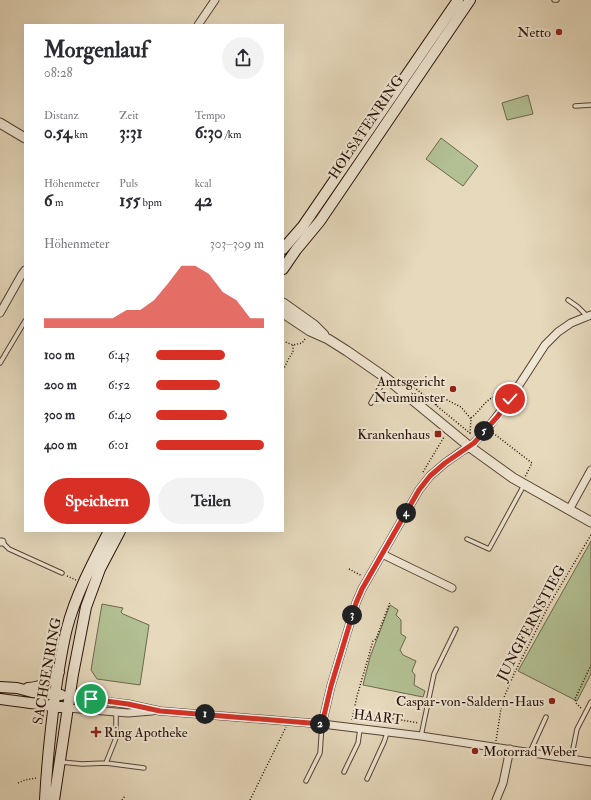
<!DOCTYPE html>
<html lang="de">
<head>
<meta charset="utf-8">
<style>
  :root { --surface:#fff; --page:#f2f2f3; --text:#2b2b33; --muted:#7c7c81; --accent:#d93025 }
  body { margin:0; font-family:"IM FELL Double Pica",serif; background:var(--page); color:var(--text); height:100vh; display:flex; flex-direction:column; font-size:15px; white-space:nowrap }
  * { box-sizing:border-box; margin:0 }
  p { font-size:13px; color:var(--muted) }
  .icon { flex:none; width:22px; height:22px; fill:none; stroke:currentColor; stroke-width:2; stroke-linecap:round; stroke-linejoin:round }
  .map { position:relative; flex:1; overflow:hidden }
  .sheet { position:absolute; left:24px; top:24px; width:260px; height:508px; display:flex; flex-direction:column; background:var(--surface); border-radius:0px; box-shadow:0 4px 16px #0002 }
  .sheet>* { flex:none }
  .pin { position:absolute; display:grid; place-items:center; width:34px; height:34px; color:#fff; margin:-17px; border:2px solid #fff; border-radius:50%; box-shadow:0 1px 4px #0007 }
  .km { position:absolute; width:20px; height:20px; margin:-10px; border-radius:50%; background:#222; color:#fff; font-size:11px; line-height:20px; text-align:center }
  .round { display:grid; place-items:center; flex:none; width:42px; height:42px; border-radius:21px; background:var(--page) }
  .head { display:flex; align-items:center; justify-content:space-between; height:68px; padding:0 20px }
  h1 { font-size:22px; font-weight:800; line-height:30px }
  .stats { display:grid; grid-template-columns:repeat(3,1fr); gap:6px; height:68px; padding:4px 20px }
  .stats div { display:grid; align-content:center }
  .stats b { font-size:17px; font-weight:800 }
  .stats small { font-size:11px; font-weight:400 }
  .stats p { font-size:11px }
  .chart { height:112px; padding:8px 20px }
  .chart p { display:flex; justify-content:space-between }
  .chart svg { width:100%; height:72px; margin-top:4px; fill:var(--accent); opacity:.7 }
  .button { display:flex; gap:8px; margin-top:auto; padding:8px 20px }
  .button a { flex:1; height:46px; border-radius:24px; background:var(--accent); color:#fff; font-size:16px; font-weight:800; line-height:46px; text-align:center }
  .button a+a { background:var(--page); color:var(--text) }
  ul { padding:0 20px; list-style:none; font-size:13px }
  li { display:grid; grid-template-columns:64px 48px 1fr; align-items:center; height:30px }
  li i { height:10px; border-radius:5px; background:var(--accent) }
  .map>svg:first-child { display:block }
</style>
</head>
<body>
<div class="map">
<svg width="591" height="800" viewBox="0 0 591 800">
  <rect width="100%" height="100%" fill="#e6d9bc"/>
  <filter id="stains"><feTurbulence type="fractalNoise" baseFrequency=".005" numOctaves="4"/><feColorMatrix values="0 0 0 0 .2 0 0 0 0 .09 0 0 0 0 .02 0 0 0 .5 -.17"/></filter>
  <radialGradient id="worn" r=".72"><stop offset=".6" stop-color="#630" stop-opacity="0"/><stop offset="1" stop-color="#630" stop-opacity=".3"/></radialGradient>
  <path fill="#b2c093" stroke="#6c684e" d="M462,0H465L311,226L283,263V258Z
    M528,95L533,114L507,120L502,103Z
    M441,138L478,166L463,186L426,159Z
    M591,541V674L577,701L518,671Z
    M102,604L123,608L121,612L123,614L149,625L140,685L97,679L91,670Z
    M390,605L398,610L396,615L401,620V634L406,637L400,650L403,655L416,661L412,671L415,675L414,685L425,691L423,697L363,685L370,657Z"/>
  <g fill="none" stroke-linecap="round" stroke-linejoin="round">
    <g stroke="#574336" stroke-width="5.5">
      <path id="service" d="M554,0H557
        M575,106L591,105
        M568,300L578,307L587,316
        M0,363L25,321
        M371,403L385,379
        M467,539L489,549L524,485
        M2,542L9,549L62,573
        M116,712V738L106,763L144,768
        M421,736L434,674L456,629
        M530,752L546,717
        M571,759L577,729L591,702
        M61,762L82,764L106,763
        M344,772L358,743L360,729
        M367,779L384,742L387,733
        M306,781L320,753L322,724"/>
    </g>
    <g stroke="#574336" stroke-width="9">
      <path id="minor" d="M198,25L215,0
        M0,313L22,274L25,270
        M569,510L591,470
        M0,542H2
        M382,554L452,588
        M69,696L85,699L128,704L160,711L322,724L421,736L591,762
        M68,708L128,713L152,711
        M322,724L331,686L356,603L362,589L419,490L430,476L445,463L462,451L470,447L487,429L510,399L545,345L558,332L571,323L591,315
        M496,800L503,783L510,749"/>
    </g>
    <g stroke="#574336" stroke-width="11">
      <path id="tertiary" d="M0,123L25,138
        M283,303L314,325L324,335
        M283,313L310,331L328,339L347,351L386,378L470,447L513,478L591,522"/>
    </g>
    <g stroke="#271109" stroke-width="12">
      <path id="secondary" d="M283,249L303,226L458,0
        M283,269L296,250L320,221L470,0
        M0,687L17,688L32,692L61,695
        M28,688C43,687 48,682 59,672
        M0,699L68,708
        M45,800C47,762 51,725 56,688C59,668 62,648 67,628C76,594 93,562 109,531
        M54,800L73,674L86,607L100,569L120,531"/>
    </g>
    <path stroke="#271109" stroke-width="1.5" stroke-dasharray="1 2" stroke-linecap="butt" d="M283,341L293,345L302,343L305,339
      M283,370L289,358L293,352V345
      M404,381L409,383L471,434
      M436,405L441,401L447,400L461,407L471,419L470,433
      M471,418C481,411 488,393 502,397
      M493,433L532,463L525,477
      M423,472L444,437
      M349,569L362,576
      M67,576L76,580
      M581,708L576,703L575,699L591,665
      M354,712L419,723
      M352,720L357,696L373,641L376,639L390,602
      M496,741L502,702L514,674L549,605L591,535
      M18,783L25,780L36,778
      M122,800L125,796
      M250,800L286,727"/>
    <use href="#service" stroke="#efe6d3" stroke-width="3.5"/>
    <use href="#minor" stroke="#efe6d3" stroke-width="7"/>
    <use href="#tertiary" stroke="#efe6d3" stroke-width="9"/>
    <use href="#secondary" stroke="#efe6d3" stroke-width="10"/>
  </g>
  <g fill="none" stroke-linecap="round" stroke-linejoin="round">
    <g stroke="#fff" stroke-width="8">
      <path id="route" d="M91,699L128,704L160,711L322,724L331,686L356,603L362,589L419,490L430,476L445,463L474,443L498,416L510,399"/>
    </g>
    <use href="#route" stroke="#d93025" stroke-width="5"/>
  </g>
  <g fill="#8f2418" stroke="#efe6d3" stroke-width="1.5">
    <circle cx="559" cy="32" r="4"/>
    <circle cx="453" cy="389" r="4"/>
    <rect x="434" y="430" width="8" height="8" rx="2"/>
    <circle cx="552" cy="701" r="4"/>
    <path d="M94 726h4v4h4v4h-4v4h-4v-4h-4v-4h4z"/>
    <circle cx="475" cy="751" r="4"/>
  </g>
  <g text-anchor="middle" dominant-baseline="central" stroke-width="4" stroke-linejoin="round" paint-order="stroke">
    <g font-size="14" fill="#271109" stroke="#efe6d3" text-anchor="end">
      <text x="551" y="32">Netto</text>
      <text x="445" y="381">Amtsgericht<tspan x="445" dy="16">Neumünster</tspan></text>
      <text x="430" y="434">Krankenhaus</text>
      <text x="544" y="701">Caspar-von-Saldern-Haus</text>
      <text x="104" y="732" text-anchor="start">Ring Apotheke</text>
      <text x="483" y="751" text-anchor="start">Motorrad Weber</text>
    </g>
    <g font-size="14" fill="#271109" stroke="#efe6d3">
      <text transform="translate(366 127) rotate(-56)">HOLSATENRING</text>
      <text transform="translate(531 623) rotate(-62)">JUNGFERNSTIEG</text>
      <text transform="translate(47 671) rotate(-80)">SACHSENRING</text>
      <text transform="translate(378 717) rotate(7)">HAART</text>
    </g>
  </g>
  <rect width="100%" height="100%" filter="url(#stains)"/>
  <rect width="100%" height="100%" fill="url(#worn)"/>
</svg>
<div class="pin" style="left:91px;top:699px;background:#1e9e55"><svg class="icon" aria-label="arrive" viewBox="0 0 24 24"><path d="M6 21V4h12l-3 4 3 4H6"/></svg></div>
<div class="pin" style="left:510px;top:399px;background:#d93025"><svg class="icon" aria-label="check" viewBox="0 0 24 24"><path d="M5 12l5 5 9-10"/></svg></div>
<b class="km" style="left:205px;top:714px">1</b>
<b class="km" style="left:320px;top:724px">2</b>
<b class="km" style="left:352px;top:615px">3</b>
<b class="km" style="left:406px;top:513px">4</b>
<b class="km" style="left:484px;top:431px">5</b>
<section class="sheet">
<div class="head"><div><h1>Morgenlauf</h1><p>08:28</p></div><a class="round"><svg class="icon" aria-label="share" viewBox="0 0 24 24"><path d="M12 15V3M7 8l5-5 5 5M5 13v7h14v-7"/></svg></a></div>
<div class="stats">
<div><p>Distanz</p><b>0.54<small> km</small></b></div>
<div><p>Zeit</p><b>3:31</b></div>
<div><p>Tempo</p><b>6:30<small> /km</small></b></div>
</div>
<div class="stats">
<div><p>Höhenmeter</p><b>6<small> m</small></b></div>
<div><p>Puls</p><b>155<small> bpm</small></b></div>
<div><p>kcal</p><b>42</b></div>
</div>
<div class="chart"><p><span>Höhenmeter</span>303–309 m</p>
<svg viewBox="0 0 160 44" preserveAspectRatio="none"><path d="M0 44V38L10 38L20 38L30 38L40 38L50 38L60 33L70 33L80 27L90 17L100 6L110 6L120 11L130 22L140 27L150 38L160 38V44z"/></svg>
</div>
<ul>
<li><b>100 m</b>6:43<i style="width:64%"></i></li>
<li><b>200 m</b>6:52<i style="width:59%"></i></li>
<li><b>300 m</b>6:40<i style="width:66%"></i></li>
<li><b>400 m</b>6:01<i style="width:100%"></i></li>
</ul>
<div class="button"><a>Speichern</a><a>Teilen</a></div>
</section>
</div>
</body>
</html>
